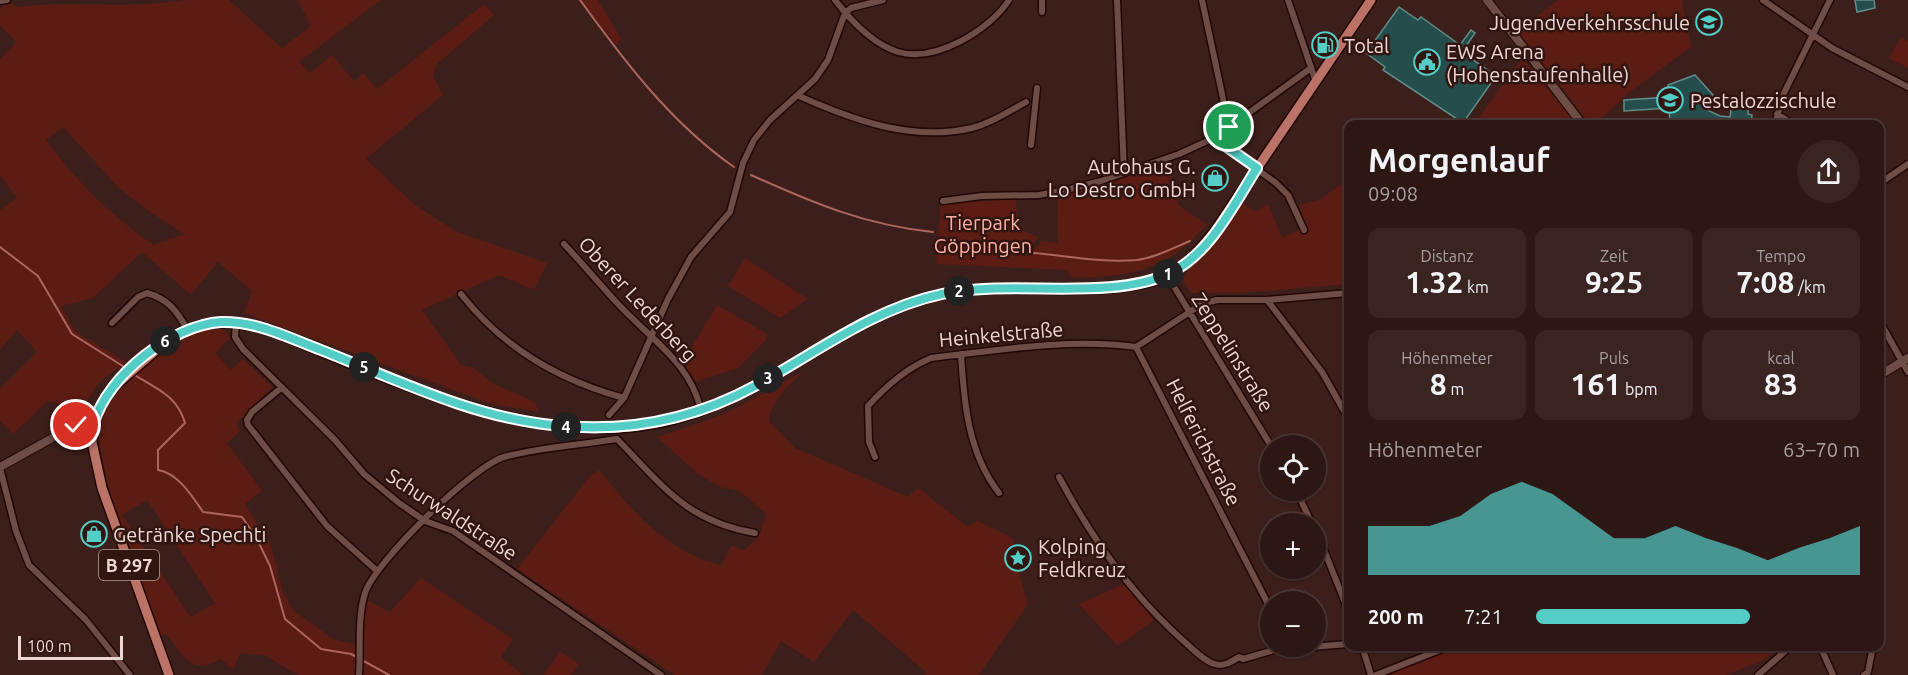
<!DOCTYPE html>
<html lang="de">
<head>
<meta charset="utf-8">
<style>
  :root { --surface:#2d1714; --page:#392422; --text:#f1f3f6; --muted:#a79fa0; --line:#483634; --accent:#54cdc7 }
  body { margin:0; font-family:Ubuntu,sans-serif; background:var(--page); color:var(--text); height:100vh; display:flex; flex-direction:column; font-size:22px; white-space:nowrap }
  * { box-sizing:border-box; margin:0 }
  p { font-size:20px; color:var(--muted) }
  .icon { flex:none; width:33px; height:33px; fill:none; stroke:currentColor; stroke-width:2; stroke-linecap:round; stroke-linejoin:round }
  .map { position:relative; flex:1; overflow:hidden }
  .sheet { position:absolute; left:1344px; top:120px; width:540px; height:531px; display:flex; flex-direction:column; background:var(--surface); border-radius:12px; box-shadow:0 2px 4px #0004,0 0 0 2px var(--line) }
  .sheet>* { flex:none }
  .tools { position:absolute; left:1260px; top:435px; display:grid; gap:12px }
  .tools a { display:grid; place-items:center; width:66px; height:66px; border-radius:50%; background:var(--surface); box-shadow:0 2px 4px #0004,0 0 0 2px var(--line); font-size:30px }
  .scale { position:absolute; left:18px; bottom:15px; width:105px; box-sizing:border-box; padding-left:6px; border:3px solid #ecd7d4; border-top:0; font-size:16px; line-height:21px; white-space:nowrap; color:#ecd7d4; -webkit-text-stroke:4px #311511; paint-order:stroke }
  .pin { position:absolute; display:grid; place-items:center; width:51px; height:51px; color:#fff; margin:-26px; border:3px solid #fff; border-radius:50%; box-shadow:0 2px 6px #0007 }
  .km { position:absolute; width:30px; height:30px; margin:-15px; border-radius:50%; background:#222; color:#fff; font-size:16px; line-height:30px; text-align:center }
  .round { display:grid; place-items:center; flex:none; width:63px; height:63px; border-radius:32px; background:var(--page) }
  .headline { display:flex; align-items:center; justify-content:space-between; height:102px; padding:0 24px }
  h1 { font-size:33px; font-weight:600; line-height:45px }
  .stats { display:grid; grid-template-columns:repeat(3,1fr); gap:9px; height:102px; padding:6px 24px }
  .stats div { display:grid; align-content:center; border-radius:12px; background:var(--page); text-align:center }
  .stats b { font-size:30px; font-weight:600 }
  .stats small { font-size:16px; font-weight:400 }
  .stats p { font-size:16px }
  .chart { height:168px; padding:12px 24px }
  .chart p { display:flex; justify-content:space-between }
  .chart svg { width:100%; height:108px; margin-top:6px; fill:var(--accent); opacity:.7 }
  ul { padding:0 24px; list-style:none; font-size:20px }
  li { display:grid; grid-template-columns:96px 72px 1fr; align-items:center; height:45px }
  li i { height:15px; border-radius:8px; background:var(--accent) }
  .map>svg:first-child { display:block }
</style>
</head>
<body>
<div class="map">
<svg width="1908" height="675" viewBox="0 0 1908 675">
  <rect width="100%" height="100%" fill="#3c1f1a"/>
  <path fill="#5b1c14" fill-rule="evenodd" d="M183,0H229L282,48L311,26L298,0H381L299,62L310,73L332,55L354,81L364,73L377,89L484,4L494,15L437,64L433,76L443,95L366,159L415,205L457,232L547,263L534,290L499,275L422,310L461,365L472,367L494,384L535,402L539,412L489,403L244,313L252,291L218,262L191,295L142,252L93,298L61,306L76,332L126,362L99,383L81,410L48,401L13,434L0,421V389L37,352L17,330L0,350V210L17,198L0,175V59L16,42L0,25V10L3,4L11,3L17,7C72,0 129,10 183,0ZM63,127L119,188L147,210L184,234L154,245C108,213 80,185 46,140Z
    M579,0H598L621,38L617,45Z
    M1559,0H1682L1691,47L1631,91L1595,124H1590L1520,34L1523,26Z
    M1901,37L1908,41V68L1889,58Z
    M1523,61L1528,65L1577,124H1474L1519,62Z
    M1169,164L1178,205L1208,225C1198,233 1189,243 1179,251C1146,275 1111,277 1072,278L1066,270L936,264L941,203L1016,199L1018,228L1039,238L1027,249V257L1042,241L1058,243L1057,195Z
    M1348,179V284L1244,293H1191L1183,280L1187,271L1205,255L1242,202L1256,212L1268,203L1282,238L1307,226L1299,205L1321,199Z
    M745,258L808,299L780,318L728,286Z
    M717,305L767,334L766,340L738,368L696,382L683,362Z
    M211,328L224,329L230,338L215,353L231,370L243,359L272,387L236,424L240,431L227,443L262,491L245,504L271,545L283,592L293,610L333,639L357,645V675H298L266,656L240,653L233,670L221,659C191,675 185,658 166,634L160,636L120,528L108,488L99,439L105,411L128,377L130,379L135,374L134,372L171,346L173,348L183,342L181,339L194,332ZM147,500L215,603L190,617L122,515Z
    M805,371C789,384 771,400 769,421L795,448L908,497L918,488L967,526L978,521L1013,538L1016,563L1028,604L979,675H924L926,672L853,610L814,662L781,641L762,675H675L517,569L590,476L599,470C636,515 663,548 721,566L731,546L744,550L759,537L766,514L740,491L720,487L698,474L657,437C685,428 713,420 740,406C762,395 782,381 805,371Z
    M421,578L513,639L501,657L523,675H361L365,599L390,612Z
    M1124,584L1154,620L1118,646L1079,604Z
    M1458,647V646L1780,647L1766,659L1726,675H1388Z
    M560,651L579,664L571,675H544Z"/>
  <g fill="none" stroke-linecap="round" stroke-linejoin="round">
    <path stroke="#ad665d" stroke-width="2" d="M580,0C625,62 671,123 734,167
      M751,175C813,203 865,225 933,232
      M0,247L38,276L72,334L129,370
      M1034,253C1068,256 1103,263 1137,260C1155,258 1173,248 1190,241
      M133,374C155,388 177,395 185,423L158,450V470C178,473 192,496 203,512L242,517L256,537L270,566L285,619L321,649L351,654L389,675"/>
  </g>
  <path fill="#244d4b" stroke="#618c89" stroke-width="1.5" d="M1855,0H1874L1875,8L1857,12Z
    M1399,7L1418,20L1421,17L1460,45L1471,30L1475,33L1462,52L1496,76L1463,123L1383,70L1385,67L1366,53Z
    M1695,75L1714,96L1707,110L1720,116L1730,117L1732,101L1749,103L1748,114L1752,115L1751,124H1694L1689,122L1688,124H1676L1670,123L1669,108L1624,111V100L1669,97L1668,85Z"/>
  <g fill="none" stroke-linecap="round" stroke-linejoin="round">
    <g stroke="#220705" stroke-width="9">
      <path id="minor" d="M835,0C851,21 873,44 898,52C935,63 990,30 1009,0
        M1042,0V12
        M1117,0L1124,173
        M1202,0L1229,127
        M1288,0L1316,82
        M1763,0L1832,48L1908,87
        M0,1L7,0
        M799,96C853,120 912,142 972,128C991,123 1008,112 1026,102
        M1777,114L1793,124
        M1775,124L1784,93L1830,0
        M1214,138L1276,183L1288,195L1304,230
        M1031,145L1037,88
        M1880,183L1908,164
        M943,201L982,196L1039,195L1066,190L1101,181L1179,154L1214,138L1311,68
        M564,244C583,264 601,286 620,306C652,340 690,363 701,410
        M1167,275L1271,446
        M461,294C503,348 558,380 624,398
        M1267,300L1322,372L1348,418
        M1880,322L1908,372
        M112,323L138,297L147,293C168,299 177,311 187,329
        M236,323L235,337L243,349L335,440L364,474L399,503L425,521L453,531L661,675
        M961,354C964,403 968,453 999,493
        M281,388L252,412L247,420L248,425L327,526L376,570
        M609,415L624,398L668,299L691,257L730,212L743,163L754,140L770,120L815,79L828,60L845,13L851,8L883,0
        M875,457L869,442L868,406C885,387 907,368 931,358C999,350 1068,338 1136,347
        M0,468L16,531L29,565L86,620L130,675
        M1059,477C1092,539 1134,598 1188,645C1195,651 1204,661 1214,664C1224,667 1231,662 1239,657L1243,659L1274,650L1348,644
        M1296,490L1312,524
        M1316,530L1348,610
        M1270,608L1136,347L1202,304L1217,300H1267L1348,293
        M1362,646L1371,675
        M1820,646L1833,675
        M359,675C361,648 357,619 365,593C375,562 473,466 504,457C540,447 580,445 617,439C663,486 686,521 755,533
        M1376,675L1450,646
        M1758,675L1791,646
        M1864,675L1868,672L1873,646"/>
    </g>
    <g stroke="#220705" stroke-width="10">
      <path id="tertiary" d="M1487,0L1582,124
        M1880,375L1908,358
        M0,467L72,427L94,423"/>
    </g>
    <g stroke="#220705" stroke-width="12">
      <path id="primary" d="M169,675L102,488L92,442L94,423L98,410L110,390L170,338L187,329L210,323H236L264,328C376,372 508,439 630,427C666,424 704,411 737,395C807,362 865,311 942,294C1010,279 1110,303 1170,274C1188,264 1201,248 1214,232L1371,0"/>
    </g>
    <use href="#minor" stroke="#6f4d47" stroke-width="6"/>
    <use href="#tertiary" stroke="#6f4d47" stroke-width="8"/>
    <use href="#primary" stroke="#bb7367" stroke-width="9"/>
  </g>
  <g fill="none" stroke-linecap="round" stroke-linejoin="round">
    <g stroke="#fff" stroke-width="12">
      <path id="route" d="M76,425L94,423C107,376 172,325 221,322C257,321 289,338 321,350C395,379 472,417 552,425C623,433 691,421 755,386C816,353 872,309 942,294C1011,279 1110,302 1170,273C1210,254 1234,204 1257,168L1214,138L1229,127"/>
    </g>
    <use href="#route" stroke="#54cdc7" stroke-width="8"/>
  </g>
  <defs>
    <g id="school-ring" transform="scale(1.35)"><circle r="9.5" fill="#311511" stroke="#54cdc7" stroke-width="1.5"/><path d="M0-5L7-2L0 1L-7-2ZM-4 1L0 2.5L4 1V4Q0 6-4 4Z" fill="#54cdc7"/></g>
    <g id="fuel-ring" transform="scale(1.35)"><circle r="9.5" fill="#311511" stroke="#54cdc7" stroke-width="1.5"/><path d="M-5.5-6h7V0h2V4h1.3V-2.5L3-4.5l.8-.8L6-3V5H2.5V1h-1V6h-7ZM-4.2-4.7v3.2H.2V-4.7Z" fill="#54cdc7"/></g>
    <g id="civic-ring" transform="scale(1.35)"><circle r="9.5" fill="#311511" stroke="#54cdc7" stroke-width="1.5"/><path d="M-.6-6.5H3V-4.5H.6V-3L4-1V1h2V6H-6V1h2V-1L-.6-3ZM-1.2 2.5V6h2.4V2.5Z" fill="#54cdc7"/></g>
    <g id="shop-ring" transform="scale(1.35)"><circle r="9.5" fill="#311511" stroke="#54cdc7" stroke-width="1.5"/><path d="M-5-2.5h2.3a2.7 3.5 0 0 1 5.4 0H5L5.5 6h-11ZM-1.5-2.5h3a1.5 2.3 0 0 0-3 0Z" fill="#54cdc7"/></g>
    <g id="sight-ring" transform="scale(1.35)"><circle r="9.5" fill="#311511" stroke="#54cdc7" stroke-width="1.5"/><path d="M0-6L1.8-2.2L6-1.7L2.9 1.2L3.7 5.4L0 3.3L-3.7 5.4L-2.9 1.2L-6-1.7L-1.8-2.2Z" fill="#54cdc7"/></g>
  </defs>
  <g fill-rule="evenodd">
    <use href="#school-ring" x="1709" y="22"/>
    <use href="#fuel-ring" x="1325" y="45"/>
    <use href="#civic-ring" x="1427" y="62"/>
    <use href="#school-ring" x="1670" y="100"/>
    <use href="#shop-ring" x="1215" y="178"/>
    <use href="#shop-ring" x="94" y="534"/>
    <use href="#sight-ring" x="1018" y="558"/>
  </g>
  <g text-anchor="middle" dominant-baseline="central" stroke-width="5" stroke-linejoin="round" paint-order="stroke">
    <rect fill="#311511" stroke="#b49d9a" stroke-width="1.5" x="99" y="550" width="60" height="30" rx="4.5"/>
    <g font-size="18" font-weight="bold" fill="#ecd7d4">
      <text x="129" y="565">B 297</text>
    </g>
    <g font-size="20" fill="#ecd7d4" stroke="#311511" text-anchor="start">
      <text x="1690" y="22" text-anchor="end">Jugendverkehrsschule</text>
      <text x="1344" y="45">Total</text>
      <text x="1446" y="51">EWS Arena<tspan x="1446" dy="23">(Hohenstaufenhalle)</tspan></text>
      <text x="1690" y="100">Pestalozzischule</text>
      <text x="1196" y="166" text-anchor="end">Autohaus G.<tspan x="1196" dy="23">Lo Destro GmbH</tspan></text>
      <text x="113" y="534">Getränke Spechti</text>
      <text x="1038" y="546">Kolping<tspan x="1038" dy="23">Feldkreuz</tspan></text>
    </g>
    <g font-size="20" fill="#ffb0a3" stroke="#311511">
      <text x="983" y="222">Tierpark<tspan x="983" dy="23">Göppingen</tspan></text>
    </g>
    <g font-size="20" fill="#ecd7d4" stroke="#311511">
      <text transform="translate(638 299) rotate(47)">Oberer Lederberg</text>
      <text transform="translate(1001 334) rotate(-5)">Heinkelstraße</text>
      <text transform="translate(1233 352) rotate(58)">Zeppelinstraße</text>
      <text transform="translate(1204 442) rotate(63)">Helferichstraße</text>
      <text transform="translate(452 514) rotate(33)">Schurwaldstraße</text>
    </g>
  </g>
</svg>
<div class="tools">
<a><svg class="icon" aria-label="locate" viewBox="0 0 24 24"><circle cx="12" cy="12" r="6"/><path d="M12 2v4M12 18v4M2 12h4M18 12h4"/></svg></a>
<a>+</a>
<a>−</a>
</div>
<div class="scale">100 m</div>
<div class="pin" style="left:1229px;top:127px;background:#1e9e55"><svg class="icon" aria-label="arrive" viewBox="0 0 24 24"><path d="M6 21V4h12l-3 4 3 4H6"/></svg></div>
<div class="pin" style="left:76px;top:425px;background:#d93025"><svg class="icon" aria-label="check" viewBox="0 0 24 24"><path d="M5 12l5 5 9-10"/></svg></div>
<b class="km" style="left:1168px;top:274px">1</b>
<b class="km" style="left:959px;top:291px">2</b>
<b class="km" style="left:768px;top:378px">3</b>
<b class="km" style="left:566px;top:427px">4</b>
<b class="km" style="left:364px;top:367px">5</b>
<b class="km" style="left:165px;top:341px">6</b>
<section class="sheet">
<div class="headline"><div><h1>Morgenlauf</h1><p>09:08</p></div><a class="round"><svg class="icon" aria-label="share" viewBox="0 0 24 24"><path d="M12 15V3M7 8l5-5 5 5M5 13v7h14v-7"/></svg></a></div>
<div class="stats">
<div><p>Distanz</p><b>1.32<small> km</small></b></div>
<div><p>Zeit</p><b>9:25</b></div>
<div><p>Tempo</p><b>7:08<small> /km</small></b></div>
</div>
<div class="stats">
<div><p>Höhenmeter</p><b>8<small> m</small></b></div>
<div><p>Puls</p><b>161<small> bpm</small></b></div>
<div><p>kcal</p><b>83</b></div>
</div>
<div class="chart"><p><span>Höhenmeter</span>63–70 m</p>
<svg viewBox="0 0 160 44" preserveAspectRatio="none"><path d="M0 44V24L10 24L20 24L30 20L40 11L50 6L60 11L70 20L80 29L90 29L100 24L110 29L120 33L130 38L140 33L150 29L160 24V44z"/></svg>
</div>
<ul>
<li><b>200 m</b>7:21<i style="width:66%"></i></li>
</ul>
</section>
</div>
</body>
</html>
